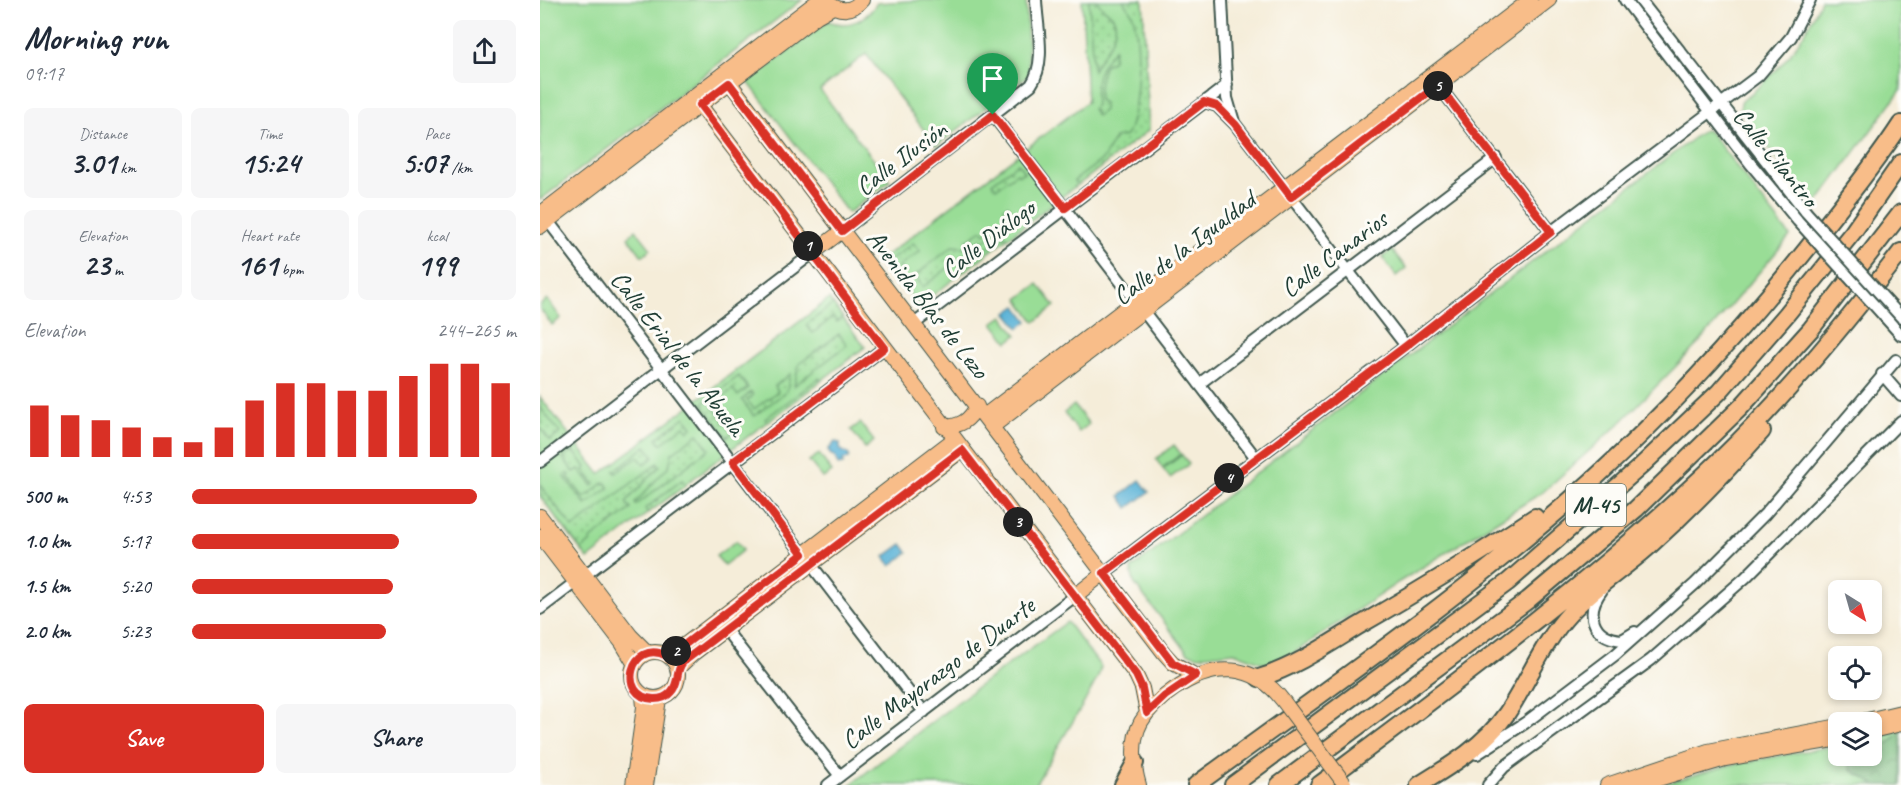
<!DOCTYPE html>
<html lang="en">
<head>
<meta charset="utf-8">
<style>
  :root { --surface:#fff; --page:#f6f6f7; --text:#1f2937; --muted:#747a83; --accent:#d93025 }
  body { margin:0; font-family:Caveat,sans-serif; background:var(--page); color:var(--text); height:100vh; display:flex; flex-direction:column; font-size:22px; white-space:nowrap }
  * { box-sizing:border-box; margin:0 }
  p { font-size:20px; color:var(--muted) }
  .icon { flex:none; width:33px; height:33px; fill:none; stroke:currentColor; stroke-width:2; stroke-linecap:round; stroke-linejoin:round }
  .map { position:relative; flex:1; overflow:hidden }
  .panel { display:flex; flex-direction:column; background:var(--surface); width:540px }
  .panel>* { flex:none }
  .needle { width:39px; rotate:143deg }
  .controls { position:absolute; left:1288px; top:580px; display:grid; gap:12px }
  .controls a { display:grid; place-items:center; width:54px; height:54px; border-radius:9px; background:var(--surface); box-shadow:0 3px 9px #0003; font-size:30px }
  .pin { position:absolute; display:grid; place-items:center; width:51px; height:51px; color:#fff; margin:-62px -26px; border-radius:50% 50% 50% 0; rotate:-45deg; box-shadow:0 0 6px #0007 }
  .pin .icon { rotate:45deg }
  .km { position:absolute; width:30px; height:30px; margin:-15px; border-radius:50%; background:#222; color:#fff; font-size:16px; line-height:30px; text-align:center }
  .round { display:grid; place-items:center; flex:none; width:63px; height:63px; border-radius:9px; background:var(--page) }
  .headline { display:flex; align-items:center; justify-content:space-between; height:102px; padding:0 24px }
  h1 { font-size:33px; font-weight:700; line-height:45px }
  .stats { display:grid; grid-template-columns:repeat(3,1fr); gap:9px; height:102px; padding:6px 24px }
  .stats div { display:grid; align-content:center; border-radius:9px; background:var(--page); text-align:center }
  .stats b { font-size:30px; font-weight:700 }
  .stats small { font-size:16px; font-weight:400 }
  .stats p { font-size:16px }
  .chart { height:168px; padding:12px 24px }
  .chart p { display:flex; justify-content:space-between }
  .chart svg { width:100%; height:108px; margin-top:6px; stroke:var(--accent); stroke-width:6 }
  .cta { display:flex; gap:12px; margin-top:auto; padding:12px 24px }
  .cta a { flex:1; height:69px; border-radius:9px; background:var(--accent); color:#fff; font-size:24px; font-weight:700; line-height:69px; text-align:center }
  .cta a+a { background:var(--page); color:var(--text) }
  ul { padding:0 24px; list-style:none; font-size:20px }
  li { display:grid; grid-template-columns:96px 72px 1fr; align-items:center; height:45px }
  li i { height:15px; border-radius:8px; background:var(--accent) }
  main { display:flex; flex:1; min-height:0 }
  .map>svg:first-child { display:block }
</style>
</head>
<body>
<main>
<section class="panel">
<div class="headline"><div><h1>Morning run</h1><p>09:17</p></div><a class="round"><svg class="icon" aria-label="share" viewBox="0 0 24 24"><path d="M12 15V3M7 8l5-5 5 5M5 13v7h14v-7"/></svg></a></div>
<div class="stats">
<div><p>Distance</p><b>3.01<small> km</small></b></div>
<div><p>Time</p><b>15:24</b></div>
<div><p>Pace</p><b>5:07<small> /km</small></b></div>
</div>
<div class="stats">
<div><p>Elevation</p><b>23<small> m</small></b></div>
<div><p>Heart rate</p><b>161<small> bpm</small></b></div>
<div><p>kcal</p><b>199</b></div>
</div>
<div class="chart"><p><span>Elevation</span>244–265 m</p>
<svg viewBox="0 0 160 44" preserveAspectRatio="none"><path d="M5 44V23M15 44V27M25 44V29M35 44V32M45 44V36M55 44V38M65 44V32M75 44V21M85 44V14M95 44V14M105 44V17M115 44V17M125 44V11M135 44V6M145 44V6M155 44V14"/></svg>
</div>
<ul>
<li><b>500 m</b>4:53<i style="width:88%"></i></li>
<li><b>1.0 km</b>5:17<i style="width:64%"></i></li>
<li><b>1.5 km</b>5:20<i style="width:62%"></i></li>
<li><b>2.0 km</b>5:23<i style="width:60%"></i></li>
</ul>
<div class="cta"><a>Save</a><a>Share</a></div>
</section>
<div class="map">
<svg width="1361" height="785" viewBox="0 0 1361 785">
  <defs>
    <pattern id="forest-crowns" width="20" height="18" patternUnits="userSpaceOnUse" patternTransform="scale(1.5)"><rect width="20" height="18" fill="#7abc7f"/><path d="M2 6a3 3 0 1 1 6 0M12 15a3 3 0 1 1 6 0" fill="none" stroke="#639a69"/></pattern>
    <pattern id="garden-dots" width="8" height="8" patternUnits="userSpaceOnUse" patternTransform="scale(1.5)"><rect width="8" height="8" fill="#99dd96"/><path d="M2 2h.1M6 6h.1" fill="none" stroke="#7cb47b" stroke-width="1.8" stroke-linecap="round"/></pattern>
  </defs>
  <rect width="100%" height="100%" fill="#fdfcf7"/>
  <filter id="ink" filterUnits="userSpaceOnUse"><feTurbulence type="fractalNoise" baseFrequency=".0167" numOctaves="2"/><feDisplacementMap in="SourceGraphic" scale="12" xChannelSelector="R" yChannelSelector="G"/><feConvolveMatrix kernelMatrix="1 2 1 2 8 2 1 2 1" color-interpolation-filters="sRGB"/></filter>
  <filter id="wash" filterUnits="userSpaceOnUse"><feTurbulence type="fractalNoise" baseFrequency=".008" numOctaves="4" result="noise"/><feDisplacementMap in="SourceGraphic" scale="24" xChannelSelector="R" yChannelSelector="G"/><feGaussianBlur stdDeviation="1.35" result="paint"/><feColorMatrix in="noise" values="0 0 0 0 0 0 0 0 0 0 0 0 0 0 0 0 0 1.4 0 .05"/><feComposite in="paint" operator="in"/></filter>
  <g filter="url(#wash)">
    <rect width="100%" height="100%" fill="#f5edd9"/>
    <path fill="#99dd96" stroke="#5c8d65" stroke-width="1.5" d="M0,0H262L0,200Z
      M384,0H486L489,75L396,146L326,54L280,90L350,181L308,213L208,82L288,21C309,29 326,20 337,3Z
      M542,0H603L609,130L379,306L343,258L547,102Z
      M1281,0H1361V90L1274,207L1200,110L1201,102C1239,71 1262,45 1281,0Z
      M1164,130L1170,132L1250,236L1158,344L1078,425L1003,492L859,582L733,667L694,652L659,656L648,653L594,583L591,569Z
      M96,230L111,249L102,256L88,237Z
      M852,250L866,268L856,276L842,257Z
      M498,284L515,306L495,322L478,299Z
      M7,299L21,318L12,325L0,309V305Z
      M289,299L325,347L48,559L0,496V397L60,474Z
      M463,316L477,335L468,342L453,323Z
      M534,405L549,424L539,432L524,413Z
      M320,423L334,441L325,448L311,430Z
      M634,445L641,454L622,468L616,459Z
      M279,454L292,472L283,478L269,461Z
      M642,455L649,464L630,478L623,469Z
      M196,541L203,550L184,565L176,556Z
      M527,622L561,667L558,677L544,703L495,785H310L436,688Z
      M1361,730V785H1120L1190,765L1299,745V756H1332V738Z"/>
    <path fill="url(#forest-crowns)" stroke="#4c7c5a" stroke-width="1.5" d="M1361,732V785H1336L1311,770L1310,764L1332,760L1341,756L1344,747Z"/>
    <path fill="url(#garden-dots)" stroke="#5c8d65" stroke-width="1.5" d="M549,0H556C560,7 568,11 573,17C583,32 560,57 553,70Z
      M583,0H603L609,130L538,185L534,181L563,159L575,138L586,136C599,112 601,43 593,16C591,10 586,6 583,0Z
      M574,49L573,60L565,65C560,76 558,88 559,100L564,103V110L557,116L552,109L556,105C554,80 557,69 574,49Z
      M478,163L484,172L479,175L477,173L456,188L452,183Z
      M468,205L476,216L442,242L427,240L442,230L445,234L470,216L464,208Z
      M465,235L468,238L423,272L420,268Z
      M373,243L380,251L359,266L362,272L356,276L347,263Z
      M413,246L434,248L383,287L375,276Z
      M293,304L303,318L297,322L293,317L273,333L266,325Z
      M299,334L307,345L254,386L259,364Z
      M250,374L247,391L214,416L202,400L211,392L213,395L207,400L214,409L238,391L235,386Z
      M199,376L208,388L198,396L193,389L172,405L193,432L187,437L162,404Z
      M279,378L281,381L228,422L225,419Z
      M0,407L20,433L10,441L0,427Z
      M145,417L152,427L148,431L144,426L121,444L117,438Z
      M158,434L169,449L96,505L95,503L129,466L132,453Z
      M106,446L114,457L104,464L98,457L76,473L74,471Z
      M33,450L46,467L44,470L55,484L53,486L39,469L34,472L23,458Z
      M118,463L120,466L86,502L91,509L50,540L51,542L41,550L0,496V485L33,528Z
      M28,473L30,475L28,477L44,498L65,482L69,488L46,505L24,476Z
      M142,480L146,485L108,513L105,509Z"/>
    <path fill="#5ab2d7" stroke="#3c7886" stroke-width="1.5" d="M477,306L488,321L479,328L467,313Z
      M295,442L300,443V449L309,455L308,459L303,460V464L298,465L295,457L290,454L288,450Z
      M600,480L609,492L588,508L580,496Z
      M362,544L368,552L351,566L344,557Z"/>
  </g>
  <g filter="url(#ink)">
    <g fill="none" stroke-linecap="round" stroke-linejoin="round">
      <g stroke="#3f574d" stroke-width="14">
        <path id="minor" d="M682,0L687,98L694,122
          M1085,0L1210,163L1258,221
          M1100,0L1266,212
          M898,85L1011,232
          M665,102L677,106L695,124L866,346
          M453,115L716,458
          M8,221L384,712
          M302,231L491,85C507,62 497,27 496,0
          M1352,307L1361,317
          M1344,316L1361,335
          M374,324L687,85
          M1342,374L1361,396
          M659,384L956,158
          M0,462L273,253
          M564,573L866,346L1011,232L1218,76L1251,37L1270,0
          M1062,590C1045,612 1051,637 1082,640L1095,632
          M0,609L344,348
          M185,629L300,776
          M937,754L985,723L1075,655L1155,584L1225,514L1356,360
          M288,785L535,596
          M948,785L964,767L1111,660L1205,578L1361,421"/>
      </g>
      <g stroke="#3f574d" stroke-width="16">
        <path id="major" d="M287,2C299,12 312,12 322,0
          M183,74L624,653L633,663L656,676
          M153,96L596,675L602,688L607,713
          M0,214L279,0
          M0,227L277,16L293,7
          M273,253L302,231
          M444,416L990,0
          M404,427C421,426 429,421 437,406
          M452,427L1009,0
          M0,516L91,636L108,653
          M0,536L82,643L94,663
          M535,596L564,573
          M92 675a23 23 0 1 1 46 0a23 23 0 1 1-46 0Z
          M127,655L147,643L414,439
          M137,669L154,653L422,450
          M1315,723L1361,712
          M1332,731L1361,724
          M93,785L104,707L103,696
          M106,785L119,699
          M599,785C593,765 591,740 601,722C609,708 621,698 634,689C673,662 714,662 744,702
          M1067,785L1168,751L1299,726
          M1098,785L1185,759L1299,739"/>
      </g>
      <g stroke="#3f574d" stroke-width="20">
        <path id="highway" d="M719,678C755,667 787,645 820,625C879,591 938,555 995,517
          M583,785L595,763
          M656,785C791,686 931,591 1055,478C1137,403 1213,318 1282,230C1309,196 1337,161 1361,124
          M693,785L968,582L1100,467L1179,392L1246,315L1313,232L1361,163
          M739,785L988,600L1096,509L1201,407L1271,329L1361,213
          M779,785C917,682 1056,580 1180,460C1246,396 1305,324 1361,252
          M879,785C912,765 945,745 967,713C989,680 1003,642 1030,613C1053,588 1082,570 1107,548C1148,511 1186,472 1222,431"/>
      </g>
      <use href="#minor" stroke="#fff" stroke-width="10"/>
      <use href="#major" stroke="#f8bd89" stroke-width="14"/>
      <use href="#highway" stroke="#f8bd89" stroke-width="16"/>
      <g stroke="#3f574d" stroke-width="14" stroke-linecap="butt">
        <path id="minor-bridge" d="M1266,212L1352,307
          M1258,221L1344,316"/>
      </g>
      <g stroke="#3f574d" stroke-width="16" stroke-linecap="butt">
        <path id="major-bridge" d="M744,702L804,783"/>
      </g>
      <use href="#minor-bridge" stroke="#fff" stroke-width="10"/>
      <use href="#major-bridge" stroke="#f8bd89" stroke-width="14"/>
    </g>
  </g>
  <g fill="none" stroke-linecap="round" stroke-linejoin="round" filter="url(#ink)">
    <g stroke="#fff" stroke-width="12">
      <path id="route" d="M189,83L302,231L453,115L525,208L664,102L677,106L695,124L751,197L898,85L1011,232L866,346L564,573L633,663L656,675L625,696L607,713L602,688L596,675L422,450L143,662C135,671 140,683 131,692C127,697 120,699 114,699C76,698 90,637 127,656L135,652L263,554L193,462L344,348L160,105Z"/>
    </g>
    <use href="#route" stroke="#d93025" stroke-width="8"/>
  </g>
  <g text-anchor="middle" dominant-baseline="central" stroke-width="6" stroke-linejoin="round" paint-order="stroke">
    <rect fill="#fdfcf7" stroke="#62766e" stroke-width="1.5" x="1026" y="484" width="60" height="42" rx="4.5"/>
    <g font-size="24" font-weight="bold" fill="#1f3d34">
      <text x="1056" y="505">M-45</text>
    </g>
    <g font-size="26" fill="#1f3d34" stroke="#fdfcf7">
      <text transform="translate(1236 157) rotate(51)">Calle Cilantro</text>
      <text transform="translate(361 158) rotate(-37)">Calle Ilusión</text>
      <text transform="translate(448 239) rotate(-38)">Calle Diálogo</text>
      <text transform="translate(644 248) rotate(-37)">Calle de la Igualdad</text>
      <text transform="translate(794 254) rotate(-37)">Calle Canarios</text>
      <text transform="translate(388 304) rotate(52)">Avenida Blas de Lezo</text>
      <text transform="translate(138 353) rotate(52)">Calle Erial de la Abuela</text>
      <text transform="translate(398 673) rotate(-37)">Calle Mayorazgo de Duarte</text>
    </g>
  </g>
</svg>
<div class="controls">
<a><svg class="needle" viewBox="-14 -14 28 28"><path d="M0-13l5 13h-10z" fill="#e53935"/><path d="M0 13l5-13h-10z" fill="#747a83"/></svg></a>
<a><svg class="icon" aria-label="locate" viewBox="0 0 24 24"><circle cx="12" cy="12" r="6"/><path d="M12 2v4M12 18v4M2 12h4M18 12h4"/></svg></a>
<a><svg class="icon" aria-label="layers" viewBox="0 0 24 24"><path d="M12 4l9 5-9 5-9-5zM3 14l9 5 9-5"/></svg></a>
</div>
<div class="pin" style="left:453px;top:115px;background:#1e9e55"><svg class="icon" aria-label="arrive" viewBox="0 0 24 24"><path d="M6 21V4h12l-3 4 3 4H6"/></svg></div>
<b class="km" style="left:268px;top:246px">1</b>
<b class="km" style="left:136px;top:651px">2</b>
<b class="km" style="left:478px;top:522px">3</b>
<b class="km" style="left:689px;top:478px">4</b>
<b class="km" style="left:898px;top:86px">5</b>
</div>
</main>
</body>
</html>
